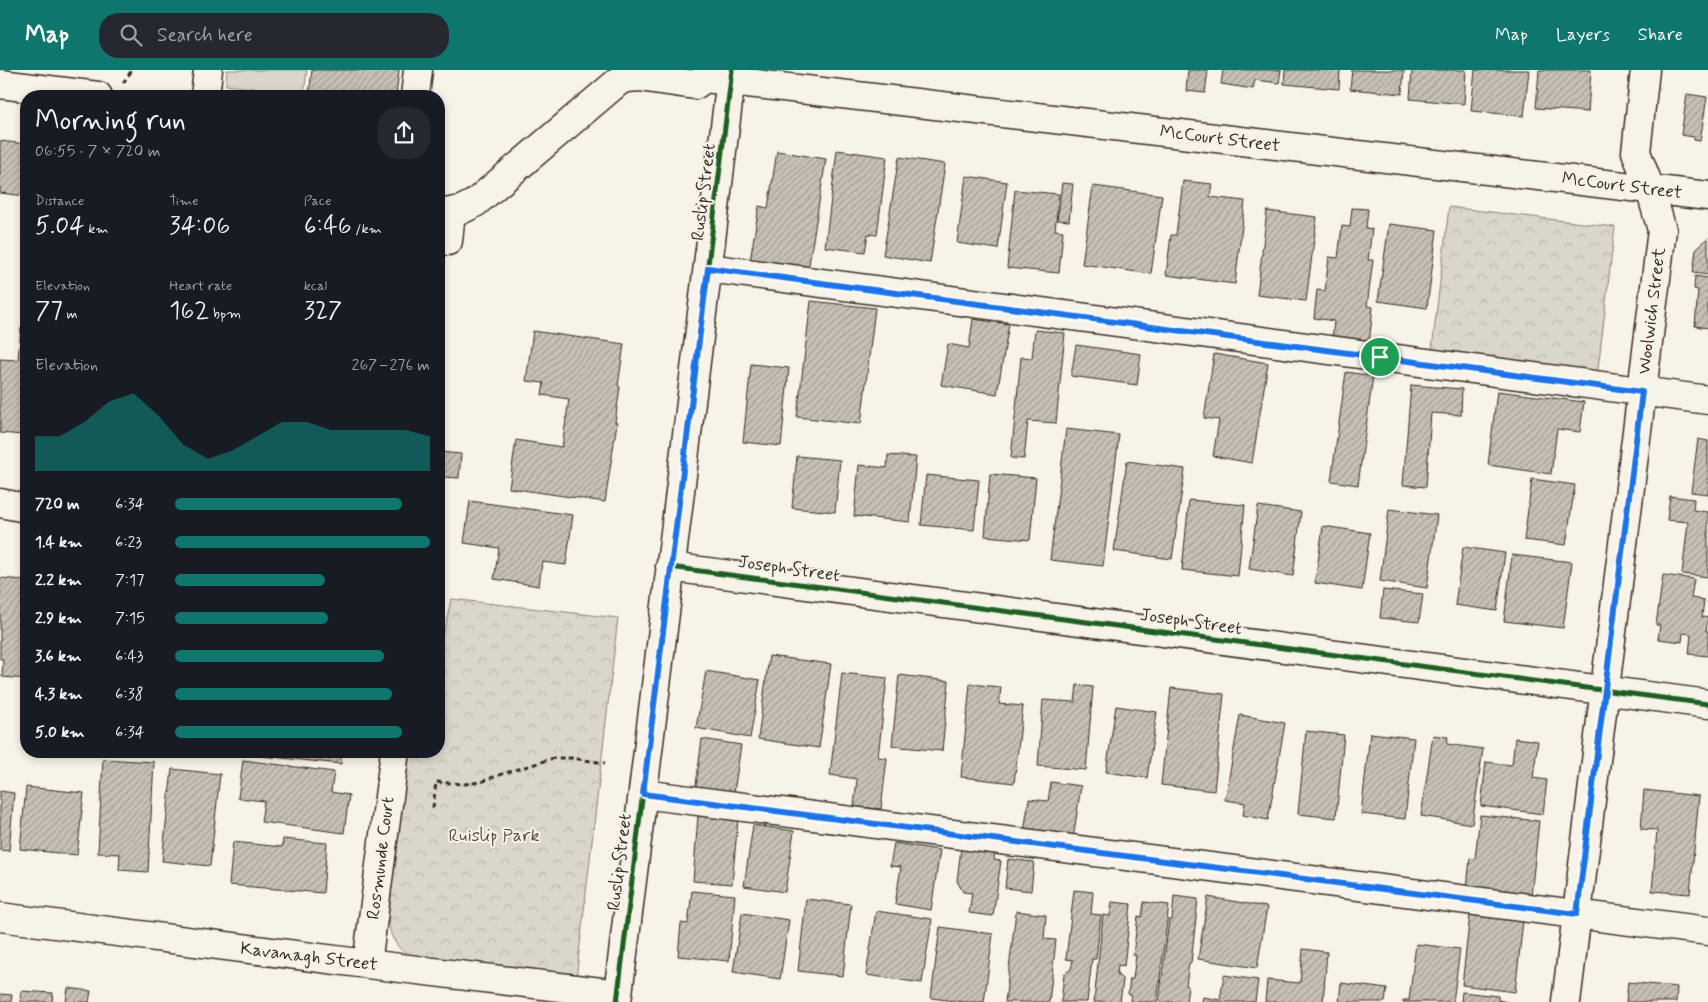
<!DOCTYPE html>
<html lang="en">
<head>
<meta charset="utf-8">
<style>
  :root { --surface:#171b24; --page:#242831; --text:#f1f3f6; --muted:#9ea1a6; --accent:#0f766e }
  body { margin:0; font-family:Mynerve,sans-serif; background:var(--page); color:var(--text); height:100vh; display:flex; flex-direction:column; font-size:19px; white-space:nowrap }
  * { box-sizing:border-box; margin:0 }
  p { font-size:16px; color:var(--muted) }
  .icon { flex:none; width:28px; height:28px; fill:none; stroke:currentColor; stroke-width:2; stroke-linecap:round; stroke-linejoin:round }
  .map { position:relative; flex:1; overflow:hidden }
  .sheet { position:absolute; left:20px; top:20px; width:425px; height:668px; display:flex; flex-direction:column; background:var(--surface); border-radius:20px; box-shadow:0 2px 8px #0003 }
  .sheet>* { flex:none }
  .pin { position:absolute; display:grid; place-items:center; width:42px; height:42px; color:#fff; margin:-21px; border:2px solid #fff; border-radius:50%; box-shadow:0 1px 5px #0007 }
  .round { display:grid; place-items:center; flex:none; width:52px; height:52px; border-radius:20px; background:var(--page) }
  .summary { display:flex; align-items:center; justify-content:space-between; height:85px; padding:0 15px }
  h1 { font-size:28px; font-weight:600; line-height:38px }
  .metrics { display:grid; grid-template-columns:repeat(3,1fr); gap:8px; height:85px; padding:5px 15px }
  .metrics div { display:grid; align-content:center }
  .metrics b { font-size:25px; font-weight:600 }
  .metrics small { font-size:14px; font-weight:400 }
  .metrics p { font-size:14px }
  .chart { height:140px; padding:10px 15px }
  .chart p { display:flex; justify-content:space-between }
  .chart svg { width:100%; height:90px; margin-top:5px; fill:var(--accent); opacity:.7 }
  ul { padding:0 15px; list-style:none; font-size:16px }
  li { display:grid; grid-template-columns:80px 60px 1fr; align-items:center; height:38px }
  li i { height:12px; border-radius:6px; background:var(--accent) }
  header { display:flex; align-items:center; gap:30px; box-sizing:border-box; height:70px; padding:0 25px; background:var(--accent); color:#fff }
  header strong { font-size:24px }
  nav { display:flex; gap:28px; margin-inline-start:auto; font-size:18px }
  .search { width:350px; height:45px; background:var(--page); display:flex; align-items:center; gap:12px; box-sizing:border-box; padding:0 18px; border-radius:20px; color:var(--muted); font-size:19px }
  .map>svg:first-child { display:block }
</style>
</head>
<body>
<header>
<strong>Map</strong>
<div class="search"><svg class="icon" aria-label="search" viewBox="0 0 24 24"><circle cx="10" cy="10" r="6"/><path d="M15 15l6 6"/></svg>Search here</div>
<nav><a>Map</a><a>Layers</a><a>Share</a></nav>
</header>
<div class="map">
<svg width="1708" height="932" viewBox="0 0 1708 932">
  <defs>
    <pattern id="forest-crowns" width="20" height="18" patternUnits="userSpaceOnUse" patternTransform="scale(1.25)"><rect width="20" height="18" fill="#dbd6cb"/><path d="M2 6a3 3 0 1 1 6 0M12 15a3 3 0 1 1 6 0" fill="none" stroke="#bdb8ae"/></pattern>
    <pattern id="building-hatch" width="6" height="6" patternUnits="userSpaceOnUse" patternTransform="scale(1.25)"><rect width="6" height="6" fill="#c8c1b6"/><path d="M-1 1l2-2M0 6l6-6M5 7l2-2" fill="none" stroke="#a49d93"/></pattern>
  </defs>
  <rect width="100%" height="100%" fill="#f7f3e8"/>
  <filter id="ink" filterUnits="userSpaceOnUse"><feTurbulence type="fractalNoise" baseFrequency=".02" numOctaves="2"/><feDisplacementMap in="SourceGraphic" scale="10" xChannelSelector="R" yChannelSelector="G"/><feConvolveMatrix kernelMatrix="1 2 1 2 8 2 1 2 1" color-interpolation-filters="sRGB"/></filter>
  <g filter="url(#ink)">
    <path fill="#dbd6cb" stroke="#8b8074" d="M227,0H307L304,24L226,15Z"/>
    <path fill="url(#forest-crowns)" stroke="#8b8074" d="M1449,137L1615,157L1597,307L1431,287Z
      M451,529L618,548L576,909L415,890C393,876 389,866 387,840L405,681H439V574L446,554Z"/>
    <path fill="url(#building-hatch)" stroke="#3b2a1e" d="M312,0H399L396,26H309Z
      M1188,0H1208L1205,23L1186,21Z
      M1223,0H1281L1279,13L1255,10L1253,19L1221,14Z
      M1285,0H1340L1339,19L1284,14Z
      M1352,0H1404L1402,24L1350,19Z
      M1412,0H1466L1464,34L1410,29Z
      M1475,0H1529L1524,46L1471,41Z
      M1539,0H1591L1588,42L1536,38Z
      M255,23L282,26H254Z
      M1687,24L1707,27L1700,71L1694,70V67L1681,65Z
      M0,71L26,74V126L0,123Z
      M837,80L887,87L877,165L868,164L865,182L825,177Z
      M777,81L826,89L808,201L750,191L759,136L768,138Z
      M899,87L945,94L930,193L883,185Z
      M966,106L1007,112L998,179L957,173Z
      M1183,111L1212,114L1210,127L1245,131L1235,214L1166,205L1171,165H1176Z
      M1062,113L1073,114L1069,151L1057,150Z
      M1093,116L1162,125L1151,204L1082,194Z
      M1015,120L1059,124L1055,160L1063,161L1059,203L1007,198Z
      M26,133V167L22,166Z
      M1352,138L1368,139L1366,158L1372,159L1368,190H1373L1367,236L1373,237L1369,274L1332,269L1334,251L1314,248L1317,220L1325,221L1329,187L1338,188L1342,156L1350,157Z
      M1267,141L1317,147L1306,231L1257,225Z
      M1389,154L1437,160L1427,238L1378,231Z
      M1708,168V205L1693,203L1696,179Z
      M1695,206L1708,208V258L1695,256L1698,220L1694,219Z
      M811,231L875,238L861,354L797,347Z
      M973,249L1009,254L997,324L941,315L948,274L969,278Z
      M21,257H26V345H25L23,365L0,363V289L18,290Z
      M1035,260L1065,263L1056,353L1028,351L1024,389L1011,388L1021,287L1032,288Z
      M533,261L624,274L618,316L620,317L615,352L617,353L605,432L509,418L516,370L562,377L569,329L542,325L544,313L526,311Z
      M1076,275L1141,284L1137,315L1071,306Z
      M1214,284L1268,293L1252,393L1213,386L1219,350L1204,348Z
      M751,294L789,298L781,376L743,372Z
      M1346,302L1373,306L1358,415L1331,411Z
      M1411,315L1462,319L1461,345L1431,343L1426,417L1403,415Z
      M1497,321L1584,332L1580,362L1557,359L1551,404L1488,395Z
      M1066,359L1119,365L1103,496L1050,490Z
      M1698,369L1708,371V424L1691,422Z
      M439,382L461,384L459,408L443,407L439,462Z
      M888,385L916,387L910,452L854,446L859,395L887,398Z
      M797,386L840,390L835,442L792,438Z
      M1127,391L1185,399L1172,489L1114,481Z
      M990,404L1036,408L1030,470L985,466Z
      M926,405L979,410L974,460L921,455Z
      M1532,409L1575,415L1566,475L1524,470Z
      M1670,426L1694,429L1693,440L1708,442V507L1682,504L1688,452L1667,450Z
      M1189,430L1245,435L1238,506L1182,500Z
      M470,431L573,445L566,495L542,492L539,516L494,509L499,478L464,473Z
      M1258,436L1301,442L1293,506L1249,499Z
      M1389,439L1437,445L1427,518L1380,511Z
      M1323,456L1370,463L1362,520L1315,513Z
      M1463,477L1505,483L1497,541L1455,535Z
      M1512,485L1572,492L1563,558L1504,551Z
      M1663,505L1694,509L1691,528L1704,530L1702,547L1708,548L1706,561H1708V586L1689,584L1691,564L1683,563L1682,572L1658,569L1660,555H1656Z
      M0,508L24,510L22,535H26V609L2,607L3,589H0Z
      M1383,520L1423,524L1419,552L1380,548Z
      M769,586L831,594L819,678L758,669Z
      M706,601L760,610L750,668L696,658Z
      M842,603L887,608L878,687L887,688L881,739L854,737L857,709L830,705Z
      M899,605L949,611L942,681L892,676Z
      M970,614L1001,617L999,634L1023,636L1014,713L961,707Z
      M1077,615L1093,617L1086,700L1038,696L1043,630L1075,632Z
      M1171,618L1224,624L1214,721L1161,715Z
      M1116,636L1157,642L1147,708L1106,702Z
      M1240,645L1285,653L1268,750L1243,745L1245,733L1225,730Z
      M1306,661L1344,665L1336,748L1298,744Z
      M1370,663L1414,668L1405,749L1361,744Z
      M1433,665L1448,667L1447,674L1483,679L1472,754L1421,746Z
      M1515,668L1538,671L1533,708L1547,710L1543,744L1481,736L1486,692L1512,695Z
      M702,669L741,675L733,729L695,723Z
      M242,681H342L341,694L241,684Z
      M103,689L154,692L148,802L119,800L120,784L98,783Z
      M243,690L334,702L331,722L349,725L344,763L261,752L264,731L238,728Z
      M172,699L220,704L210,796L162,791Z
      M1051,712L1081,716L1073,769L1024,762L1029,729L1048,731Z
      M26,717L84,723L77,785L20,779Z
      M1644,720L1699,726L1690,824L1652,821L1657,760L1641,759Z
      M0,721L14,723L9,781L0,780Z
      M1480,745L1539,751L1531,826L1467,819L1470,788L1475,789Z
      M698,746L738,749L732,814L693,811Z
      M753,755L794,761L785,822L744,816Z
      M283,769L327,773L323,823L229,815L233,772L282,777Z
      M894,773L940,780L931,840L895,834L901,797L890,796Z
      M961,778L995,782L994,790L1001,791L993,846L969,843L972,823L963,822L957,811Z
      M1008,789L1034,792L1031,821L1005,818Z
      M1074,820L1093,822L1091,844L1101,845L1096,889H1092L1087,932H1061L1064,904L1071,899L1073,890L1066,889Z
      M692,821L735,825L729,891L678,886L681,853L688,854Z
      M1174,826L1198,829L1191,893H1189L1186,915L1188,916L1186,932H1159L1169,850H1172Z
      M1208,827L1267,837L1257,898L1198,889Z
      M806,829L851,834L843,906L798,901Z
      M1112,832L1131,834L1124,896L1118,895L1117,904L1123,910L1120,932H1094L1103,845L1110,846Z
      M1144,832L1169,835L1157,932H1130L1131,925L1128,924L1130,909H1133L1136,885H1133L1138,846L1142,847Z
      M876,841L932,849L922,913L866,905Z
      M1016,841L1046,845L1044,869L1056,870L1049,932H1005Z
      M742,843L789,850L780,909L733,902Z
      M1470,845L1523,851L1515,922L1462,915Z
      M940,857L993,864L984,932H964L931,928Z
      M1416,874L1460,879L1453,932H1403V930H1409Z
      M1303,879L1327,882L1323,932H1265L1267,910L1300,913Z
      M1224,905L1258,910L1255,932H1202L1203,927L1220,930Z
      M1628,912L1677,917L1676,932H1626Z
      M1341,913L1387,919L1385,932H1339Z
      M68,918L91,921L89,932H66Z
      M21,921L53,923L52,932H20Z
      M1462,922L1498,926V930L1508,932H1461Z
      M0,924L12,925L11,932H0Z"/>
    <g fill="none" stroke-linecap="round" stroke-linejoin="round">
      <g stroke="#3b2a1e" stroke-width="31">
        <path id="minor" d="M0,14L98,26
          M205,26L208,0
          M415,26L418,0
          M439,144L461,140L475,133L620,10L627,8L639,7L695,15L705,8L1708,126
          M448,171L451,142
          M708,198L1708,330
          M0,433L26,438
          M670,497L1708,634
          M643,724L1708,861
          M0,847L367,894L618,924
          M367,894L395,681
          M617,932L732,0
          M1566,932L1662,160L1650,119L1636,82L1645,0"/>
      </g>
      <path stroke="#3b2a1e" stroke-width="3" stroke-dasharray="5 4" stroke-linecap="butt" d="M123,13L132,0
        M433,738L436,712L465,714L481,712L496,706L554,688H571L605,693"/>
      <use href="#minor" stroke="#f7f3e8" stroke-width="28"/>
      <g stroke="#f7f3e8" stroke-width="8">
        <path id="cycleway" d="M670,497L1708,634
          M617,932L732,0"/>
      </g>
      <use href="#cycleway" stroke="#1b5e20" stroke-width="5"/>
    </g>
  </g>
  <g fill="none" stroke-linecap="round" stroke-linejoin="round" filter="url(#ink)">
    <g stroke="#fff" stroke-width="10">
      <path id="route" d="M708,198L1642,322L1577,844L643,724Z"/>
    </g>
    <use href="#route" stroke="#1a73e8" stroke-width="6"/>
  </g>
  <g text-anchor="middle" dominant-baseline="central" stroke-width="4" stroke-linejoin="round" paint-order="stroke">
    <g font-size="18" fill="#3b2a1e" stroke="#f7f3e8">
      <text transform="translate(1220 69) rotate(7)">McCourt Street</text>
      <text transform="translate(1622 116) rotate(7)">McCourt Street</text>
      <text transform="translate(704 122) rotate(-83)">Ruslip Street</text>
      <text transform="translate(1652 241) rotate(-83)">Woolwich Street</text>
      <text transform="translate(789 499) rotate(8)">Joseph Street</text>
      <text transform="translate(1191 552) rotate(8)">Joseph Street</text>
      <text transform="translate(381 788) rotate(-83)">Rosmunde Court</text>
      <text transform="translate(620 792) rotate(-83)">Ruslip Street</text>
      <text transform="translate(309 887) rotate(7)">Kavanagh Street</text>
    </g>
    <g font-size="18" fill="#5b4c41" stroke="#f7f3e8">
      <text x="494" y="766">Ruislip Park</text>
    </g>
  </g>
</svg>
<div class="pin" style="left:1380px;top:287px;background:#1e9e55"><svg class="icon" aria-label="arrive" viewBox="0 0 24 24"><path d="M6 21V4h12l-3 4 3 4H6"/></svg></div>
<section class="sheet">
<div class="summary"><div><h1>Morning run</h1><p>06:55 · 7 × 720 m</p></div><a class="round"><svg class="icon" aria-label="share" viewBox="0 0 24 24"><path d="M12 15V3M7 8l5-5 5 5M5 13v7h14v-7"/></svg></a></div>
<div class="metrics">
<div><p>Distance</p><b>5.04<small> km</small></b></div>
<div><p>Time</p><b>34:06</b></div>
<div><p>Pace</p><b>6:46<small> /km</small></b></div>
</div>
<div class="metrics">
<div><p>Elevation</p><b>77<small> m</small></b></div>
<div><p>Heart rate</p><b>162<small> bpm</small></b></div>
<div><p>kcal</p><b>327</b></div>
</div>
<div class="chart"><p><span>Elevation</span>267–276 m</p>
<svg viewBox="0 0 160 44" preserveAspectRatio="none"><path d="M0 44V27L10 27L20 20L30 10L40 6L50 17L60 31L70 38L80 34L90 27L100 20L110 20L120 24L130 24L140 24L150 24L160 27V44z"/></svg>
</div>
<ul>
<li><b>720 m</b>6:34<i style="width:89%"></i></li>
<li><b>1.4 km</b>6:23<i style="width:100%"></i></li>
<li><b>2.2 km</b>7:17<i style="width:59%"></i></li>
<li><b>2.9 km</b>7:15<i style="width:60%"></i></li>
<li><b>3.6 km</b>6:43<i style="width:82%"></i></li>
<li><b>4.3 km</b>6:38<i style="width:85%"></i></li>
<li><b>5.0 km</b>6:34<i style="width:89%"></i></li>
</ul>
</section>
</div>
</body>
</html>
